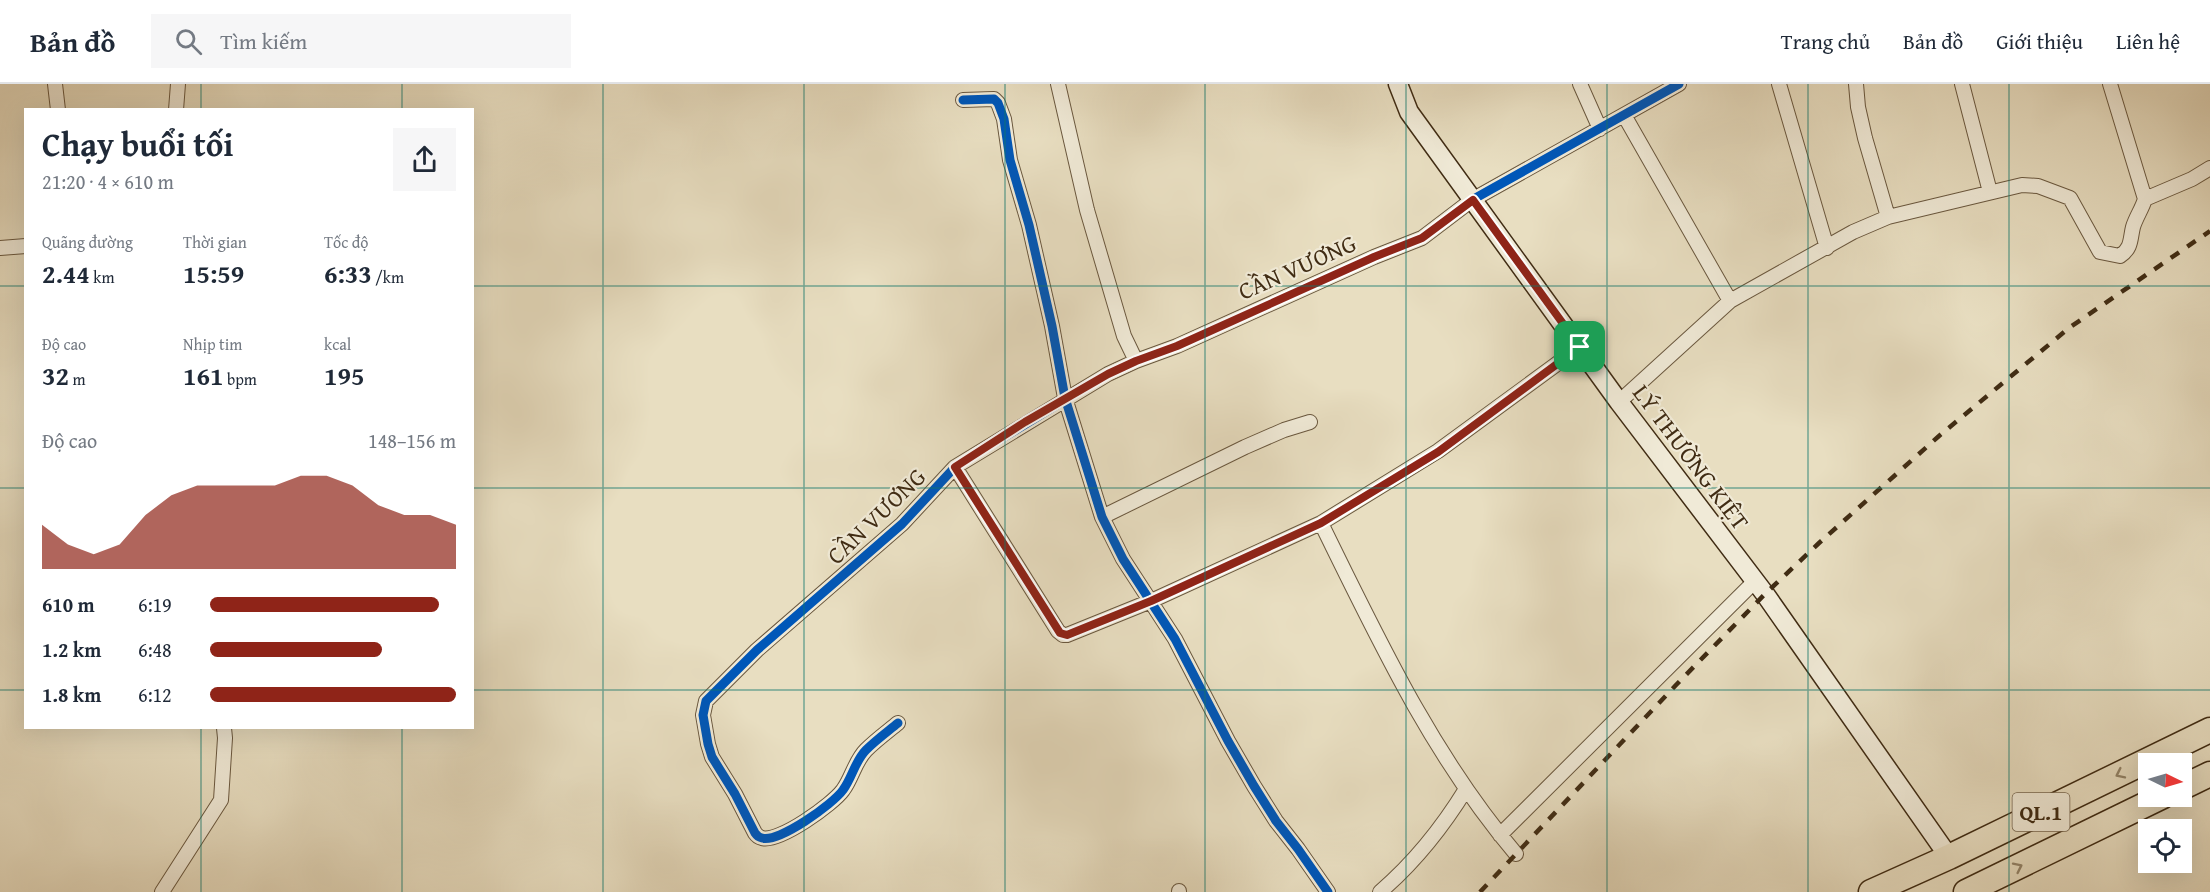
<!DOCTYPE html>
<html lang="vi">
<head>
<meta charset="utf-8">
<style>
  :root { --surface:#fff; --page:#f6f6f7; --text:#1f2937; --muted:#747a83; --line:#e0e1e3; --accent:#8f2418 }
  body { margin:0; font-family:"Gentium Book Plus",serif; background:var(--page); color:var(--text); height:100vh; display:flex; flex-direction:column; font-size:22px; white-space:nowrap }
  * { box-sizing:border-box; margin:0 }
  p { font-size:20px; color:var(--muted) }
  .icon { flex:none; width:33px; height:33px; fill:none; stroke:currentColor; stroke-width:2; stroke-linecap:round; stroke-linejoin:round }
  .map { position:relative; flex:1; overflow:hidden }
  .sheet { position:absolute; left:24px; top:24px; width:450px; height:621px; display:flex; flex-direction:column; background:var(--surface); border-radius:0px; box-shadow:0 6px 24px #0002 }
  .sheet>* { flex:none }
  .needle { width:39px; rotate:95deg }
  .tools { position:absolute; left:2138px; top:669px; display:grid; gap:12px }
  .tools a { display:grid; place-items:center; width:54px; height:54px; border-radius:0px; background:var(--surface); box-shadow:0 6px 24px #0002; font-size:30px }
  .pin { position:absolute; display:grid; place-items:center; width:51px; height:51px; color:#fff; margin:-26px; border-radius:12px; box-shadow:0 3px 9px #0006 }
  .round { display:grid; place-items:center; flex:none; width:63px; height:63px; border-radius:0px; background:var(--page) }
  .head { display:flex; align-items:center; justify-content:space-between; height:102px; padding:0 18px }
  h1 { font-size:33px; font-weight:700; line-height:45px }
  .stats { display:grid; grid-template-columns:repeat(3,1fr); gap:9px; height:102px; padding:6px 18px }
  .stats div { display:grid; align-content:center }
  .stats b { font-size:26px; font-weight:700 }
  .stats small { font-size:16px; font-weight:400 }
  .stats p { font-size:16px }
  .chart { height:168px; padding:12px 18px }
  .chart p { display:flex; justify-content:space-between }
  .chart svg { width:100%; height:108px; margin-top:6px; fill:var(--accent); opacity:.7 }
  ul { padding:0 18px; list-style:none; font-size:20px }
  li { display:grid; grid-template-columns:96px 72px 1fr; align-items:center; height:45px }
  li i { height:15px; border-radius:8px; background:var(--accent) }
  header { display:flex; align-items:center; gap:36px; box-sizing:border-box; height:84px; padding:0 30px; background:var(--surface); border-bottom:2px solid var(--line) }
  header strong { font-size:28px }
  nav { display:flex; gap:33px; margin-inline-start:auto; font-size:21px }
  .search { width:420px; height:54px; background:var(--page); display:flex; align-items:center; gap:15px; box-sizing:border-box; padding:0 21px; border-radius:0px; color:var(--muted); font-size:22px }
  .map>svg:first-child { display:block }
</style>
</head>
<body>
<header>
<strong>Bản đồ</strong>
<div class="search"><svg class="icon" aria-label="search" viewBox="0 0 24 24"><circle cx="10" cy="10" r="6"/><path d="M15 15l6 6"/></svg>Tìm kiếm</div>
<nav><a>Trang chủ</a><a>Bản đồ</a><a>Giới thiệu</a><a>Liên hệ</a></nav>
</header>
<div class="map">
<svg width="2210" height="808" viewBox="0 0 2210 808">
  <rect width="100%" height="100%" fill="#e8dec1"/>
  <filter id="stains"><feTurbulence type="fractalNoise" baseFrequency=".00333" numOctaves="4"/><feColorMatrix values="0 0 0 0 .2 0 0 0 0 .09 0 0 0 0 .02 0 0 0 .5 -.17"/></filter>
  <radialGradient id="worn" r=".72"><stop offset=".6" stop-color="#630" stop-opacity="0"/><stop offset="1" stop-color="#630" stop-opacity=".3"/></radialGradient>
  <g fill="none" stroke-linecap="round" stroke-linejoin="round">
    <g stroke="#6a583f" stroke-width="16">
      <path id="street" d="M55,0L58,26
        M1058,0L1087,126L1124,252L1136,277
        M1580,0L1600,45
        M1779,0L1827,164
        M1856,0L1858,23L1865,54L1888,133
        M1962,0L1990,108
        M2110,0L2145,115
        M963,16L994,15L998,19L1004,35L1010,76L1029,141L1052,242L1065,314L1102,433L1123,475L1175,555L1228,657L1254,702L1276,737L1298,765L1328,808
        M176,26L178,0
        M1624,31L1730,217
        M0,164L26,162
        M1619,318L1730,217L1853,148L1888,133L2022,101L2038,102L2070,114L2100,168L2120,172C2132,164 2130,155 2133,143C2136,133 2142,125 2145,115L2192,95L2210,84
        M955,383L1058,547L1063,551H1067L1151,517L1321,439L1438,367L1580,263
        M1102,433L1245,363L1284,346L1310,338
        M1321,439C1378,555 1432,671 1516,770
        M898,639C887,648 876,656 866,666C855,677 852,694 843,706C833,720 779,759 762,754C758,753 757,752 755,749L735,710L712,673L708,660L703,631L706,617L757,566L902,440L955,383L1108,290L1136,277L1177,262L1374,173L1422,154L1472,116L1679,0
        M1500,751L1755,497
        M1179,807V808
        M162,808L221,716L225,654L224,644
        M1380,808C1415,778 1442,744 1466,705"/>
    </g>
    <g stroke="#402c14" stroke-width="21">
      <path id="secondary" d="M1398,0L1409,28L1619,318L1765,510L1949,773"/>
    </g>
    <g stroke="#402c14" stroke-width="27">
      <path id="highway" d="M2181,704L2210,690
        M1871,808L1949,773L2210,646
        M1966,808L2163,712"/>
    </g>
    <use href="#street" stroke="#f0ead7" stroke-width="14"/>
    <use href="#secondary" stroke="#f0ead7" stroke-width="18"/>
    <use href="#highway" stroke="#e8dec1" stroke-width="24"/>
    <path stroke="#402c14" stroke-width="4.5" stroke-dasharray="10 10" stroke-linecap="butt" d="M1480,808L1676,601L1765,510L1819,459L1939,352L2069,244L2210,147"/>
    <g stroke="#f0ead7" stroke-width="13">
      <path id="cycleway" d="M963,16L994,15L998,19L1004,35L1010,76L1029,141L1052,242L1065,314L1102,433L1123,475L1175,555L1228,657L1254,702L1276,737L1298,765L1328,808
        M898,639C887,648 876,656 866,666C855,677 852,694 843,706C833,720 779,759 762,754C758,753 757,752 755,749L735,710L712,673L708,660L703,631L706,617L757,566L902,440L955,383L1108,290L1136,277L1177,262L1374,173L1422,154L1472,116L1679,0"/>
    </g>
    <use href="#cycleway" stroke="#0057b8" stroke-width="9"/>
  </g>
  <defs><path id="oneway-chevron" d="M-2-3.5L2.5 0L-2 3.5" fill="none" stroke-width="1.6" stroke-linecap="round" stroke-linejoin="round" transform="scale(1.5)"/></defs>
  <g stroke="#94856a">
    <use href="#oneway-chevron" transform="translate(2120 690) rotate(154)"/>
    <use href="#oneway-chevron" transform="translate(2018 783) rotate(-26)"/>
  </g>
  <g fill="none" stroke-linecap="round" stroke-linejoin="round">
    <g stroke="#fff" stroke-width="12">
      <path id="route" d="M1473,116L1580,263L1438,368L1321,439L1151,517L1067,551L1060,549L955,383L1025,338L1108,290L1136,277L1177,262L1374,173L1422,154Z"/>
    </g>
    <use href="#route" stroke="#8f2418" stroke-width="8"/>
  </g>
  <path fill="none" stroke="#0f766e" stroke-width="1.5" stroke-opacity="0.55" d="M201,0V26M402,0V26M603,0V808M804,0V808M1005,0V808M1205,0V808M1406,0V808M1607,0V808M1808,0V808M2009,0V808M0,202H26M472,202H2210M0,404H26M472,404H2210M0,606H26M472,606H2210M201,644V808M402,644V808"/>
  <g text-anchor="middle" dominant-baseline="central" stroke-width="4.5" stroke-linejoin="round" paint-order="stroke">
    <rect fill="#f0ead7" stroke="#75654e" stroke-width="1.5" x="2012.5" y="709" width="57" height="38" rx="4.5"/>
    <g font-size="22" font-weight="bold" fill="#402c14">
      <text x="2041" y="728">QL.1</text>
    </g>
    <g font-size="24" fill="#402c14" stroke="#f0ead7">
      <text transform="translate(1297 183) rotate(-24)">CẦN VƯƠNG</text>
      <text transform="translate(1691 373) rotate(53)">LÝ THƯỜNG KIỆT</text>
      <text transform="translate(876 432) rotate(-44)">CẦN VƯƠNG</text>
    </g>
  </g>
  <rect width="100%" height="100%" filter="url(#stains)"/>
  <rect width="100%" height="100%" fill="url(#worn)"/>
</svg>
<div class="tools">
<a><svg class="needle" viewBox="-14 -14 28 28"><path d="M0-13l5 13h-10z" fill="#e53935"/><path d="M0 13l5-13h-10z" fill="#747a83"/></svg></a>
<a><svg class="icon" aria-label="locate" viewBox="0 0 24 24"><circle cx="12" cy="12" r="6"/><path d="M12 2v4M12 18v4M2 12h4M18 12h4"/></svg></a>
</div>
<div class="pin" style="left:1580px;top:263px;background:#1e9e55"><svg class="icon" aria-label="arrive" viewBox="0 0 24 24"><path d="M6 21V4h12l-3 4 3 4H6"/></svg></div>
<section class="sheet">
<div class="head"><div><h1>Chạy buổi tối</h1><p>21:20 · 4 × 610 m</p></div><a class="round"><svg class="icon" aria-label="share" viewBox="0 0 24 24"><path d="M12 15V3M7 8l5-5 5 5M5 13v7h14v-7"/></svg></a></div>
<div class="stats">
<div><p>Quãng đường</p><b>2.44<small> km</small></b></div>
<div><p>Thời gian</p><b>15:59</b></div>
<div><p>Tốc độ</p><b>6:33<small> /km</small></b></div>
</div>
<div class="stats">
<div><p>Độ cao</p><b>32<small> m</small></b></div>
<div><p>Nhịp tim</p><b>161<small> bpm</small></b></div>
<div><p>kcal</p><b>195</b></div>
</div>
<div class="chart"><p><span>Độ cao</span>148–156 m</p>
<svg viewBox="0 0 160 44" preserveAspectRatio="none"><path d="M0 44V26L10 34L20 38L30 34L40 22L50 14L60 10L70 10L80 10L90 10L100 6L110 6L120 10L130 18L140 22L150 22L160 26V44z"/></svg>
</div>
<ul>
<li><b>610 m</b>6:19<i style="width:93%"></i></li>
<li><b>1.2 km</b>6:48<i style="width:70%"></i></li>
<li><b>1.8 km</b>6:12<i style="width:100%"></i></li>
</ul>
</section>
</div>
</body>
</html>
